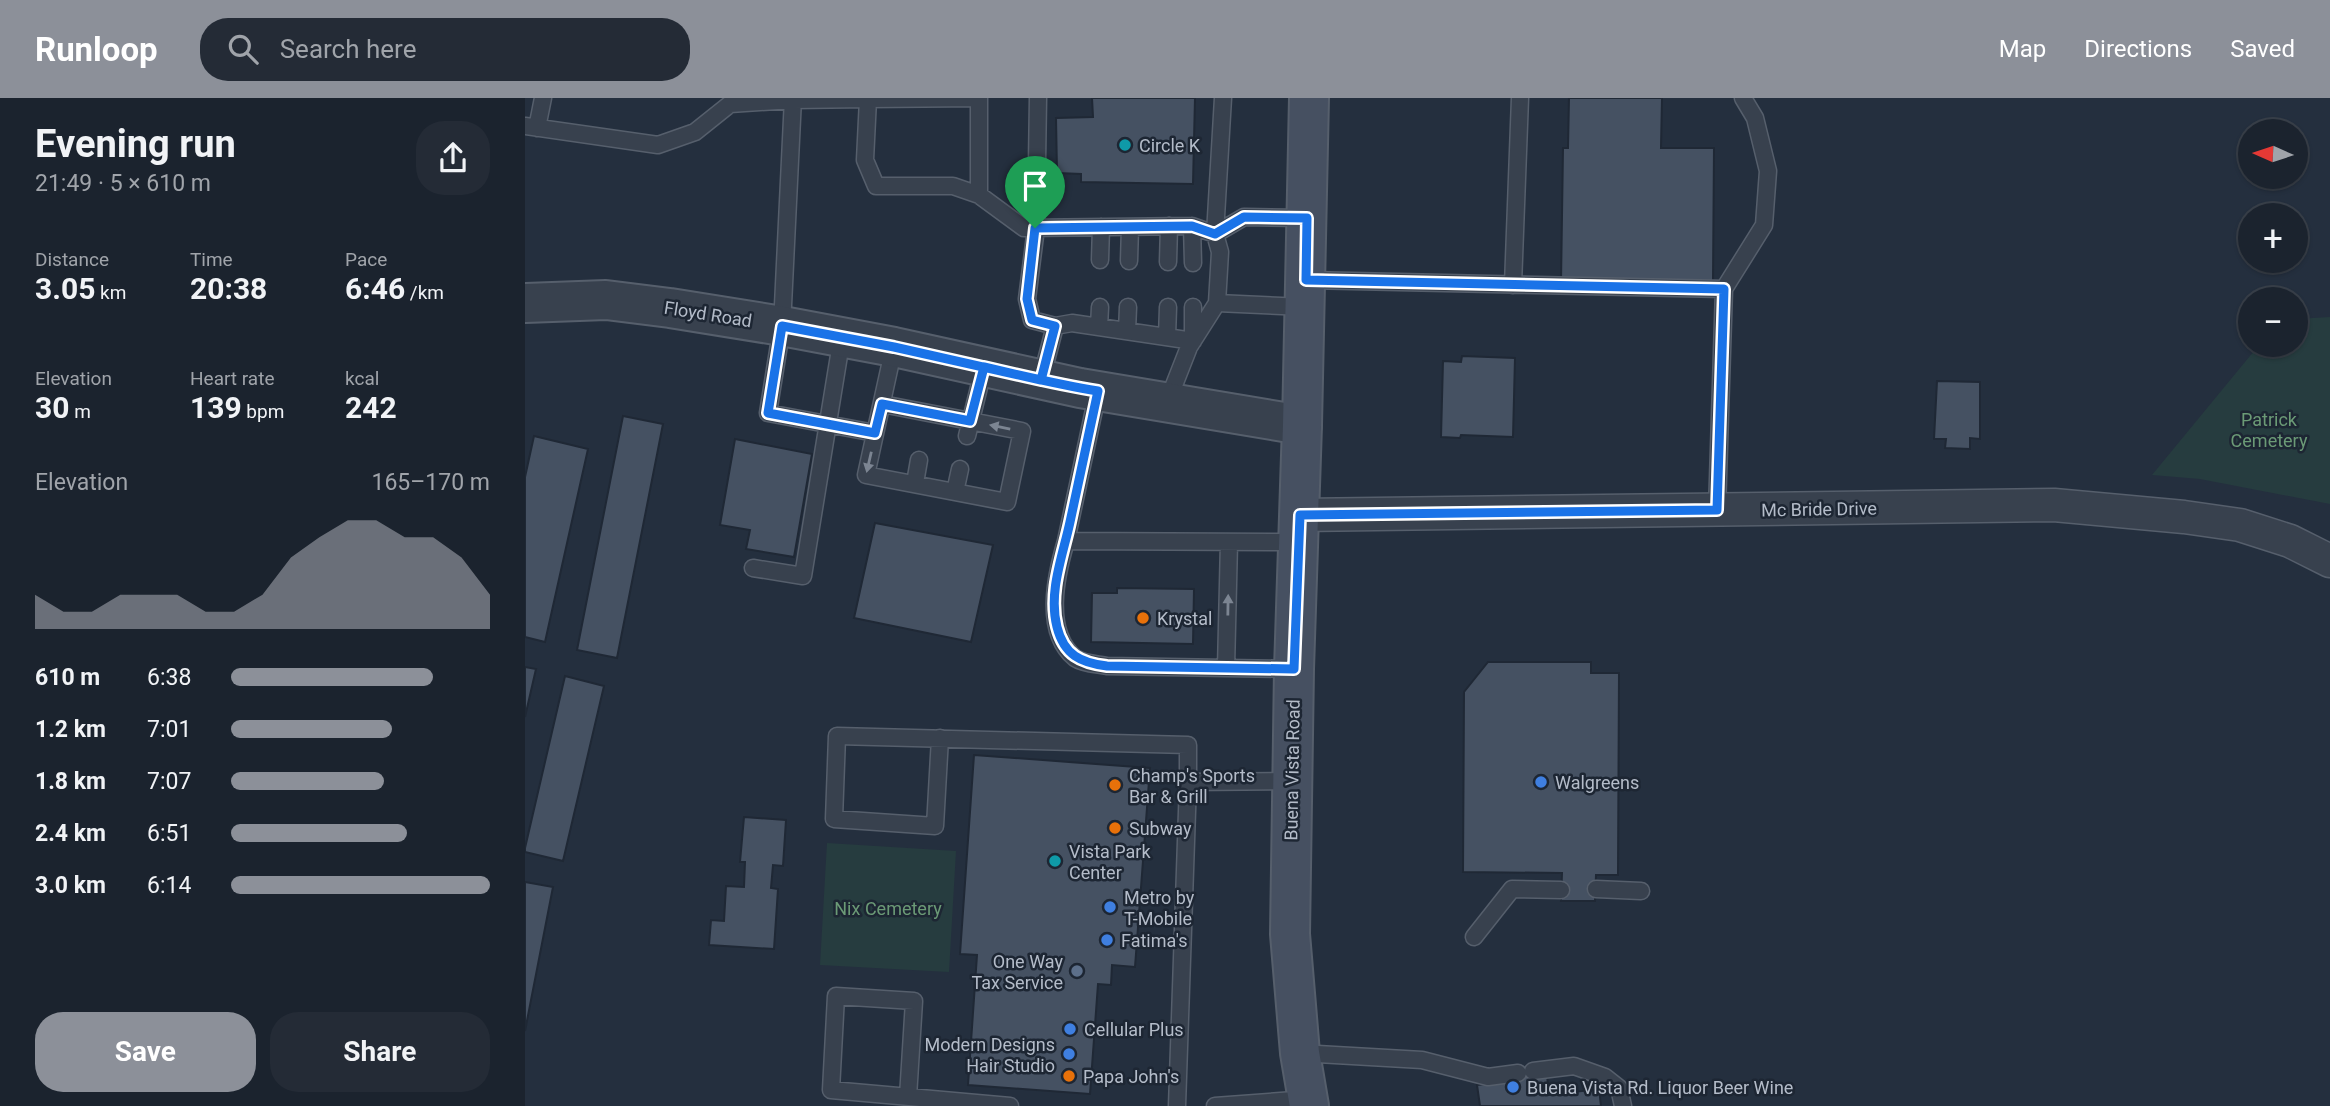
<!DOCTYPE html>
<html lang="en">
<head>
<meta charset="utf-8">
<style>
  :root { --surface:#1b232e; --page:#242b36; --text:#f1f3f6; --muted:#a0a4aa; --line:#39404a; --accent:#8c9099 }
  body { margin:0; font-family:Roboto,sans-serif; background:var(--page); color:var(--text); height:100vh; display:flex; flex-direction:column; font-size:26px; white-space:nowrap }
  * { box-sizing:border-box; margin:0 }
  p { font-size:23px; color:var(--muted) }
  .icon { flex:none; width:38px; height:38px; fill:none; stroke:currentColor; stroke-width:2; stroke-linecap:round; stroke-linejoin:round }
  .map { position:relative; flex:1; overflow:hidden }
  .panel { display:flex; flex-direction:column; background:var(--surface); width:525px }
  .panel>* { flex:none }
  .needle { width:46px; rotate:273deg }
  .buttons { position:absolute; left:1713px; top:21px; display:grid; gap:14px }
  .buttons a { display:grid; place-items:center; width:70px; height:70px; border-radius:50%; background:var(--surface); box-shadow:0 2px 5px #0004,0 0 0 2px var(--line); font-size:35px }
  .pin { position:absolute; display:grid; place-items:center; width:60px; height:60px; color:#fff; margin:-72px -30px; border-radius:50% 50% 50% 0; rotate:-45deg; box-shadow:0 0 7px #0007 }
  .pin .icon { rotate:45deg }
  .round { display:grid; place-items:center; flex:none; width:74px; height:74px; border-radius:28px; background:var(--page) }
  .summary { display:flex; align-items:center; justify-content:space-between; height:119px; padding:0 35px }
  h1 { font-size:38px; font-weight:700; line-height:52px }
  .stats { display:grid; grid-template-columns:repeat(3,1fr); gap:10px; height:119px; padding:7px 35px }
  .stats div { display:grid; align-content:center }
  .stats b { font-size:30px; font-weight:700 }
  .stats small { font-size:19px; font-weight:400 }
  .stats p { font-size:19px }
  .chart { height:196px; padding:14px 35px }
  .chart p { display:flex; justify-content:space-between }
  .chart svg { width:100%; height:126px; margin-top:7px; fill:var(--accent); opacity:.7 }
  .cta { display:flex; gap:14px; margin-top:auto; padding:14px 35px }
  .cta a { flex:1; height:80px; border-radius:28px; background:var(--accent); color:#fff; font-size:28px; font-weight:700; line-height:80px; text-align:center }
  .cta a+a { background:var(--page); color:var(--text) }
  ul { padding:0 35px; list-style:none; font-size:23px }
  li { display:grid; grid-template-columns:112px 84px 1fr; align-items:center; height:52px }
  li i { height:18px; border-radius:9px; background:var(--accent) }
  header { display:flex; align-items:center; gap:42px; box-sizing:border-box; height:98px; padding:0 35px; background:var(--accent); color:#fff }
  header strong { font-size:33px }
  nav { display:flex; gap:38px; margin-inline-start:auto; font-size:24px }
  .search { width:490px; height:63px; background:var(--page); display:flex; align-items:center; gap:18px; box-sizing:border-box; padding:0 24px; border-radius:28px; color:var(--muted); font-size:26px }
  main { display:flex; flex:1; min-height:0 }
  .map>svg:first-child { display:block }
</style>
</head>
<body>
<header>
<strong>Runloop</strong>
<div class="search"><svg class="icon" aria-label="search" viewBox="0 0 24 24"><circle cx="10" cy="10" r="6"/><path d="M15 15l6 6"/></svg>Search here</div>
<nav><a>Map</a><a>Directions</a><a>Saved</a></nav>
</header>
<main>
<section class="panel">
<div class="summary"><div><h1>Evening run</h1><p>21:49 · 5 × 610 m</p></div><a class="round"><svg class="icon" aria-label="share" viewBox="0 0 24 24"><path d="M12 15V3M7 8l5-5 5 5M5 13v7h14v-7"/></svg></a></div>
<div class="stats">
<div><p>Distance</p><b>3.05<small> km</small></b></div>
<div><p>Time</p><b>20:38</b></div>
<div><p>Pace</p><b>6:46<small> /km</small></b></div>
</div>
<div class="stats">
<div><p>Elevation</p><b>30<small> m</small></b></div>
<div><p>Heart rate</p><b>139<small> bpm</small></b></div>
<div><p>kcal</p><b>242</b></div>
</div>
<div class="chart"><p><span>Elevation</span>165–170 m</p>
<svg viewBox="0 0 160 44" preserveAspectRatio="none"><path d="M0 44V32L10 38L20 38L30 32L40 32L50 32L60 38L70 38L80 32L90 19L100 12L110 6L120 6L130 12L140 12L150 19L160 32V44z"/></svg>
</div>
<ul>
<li><b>610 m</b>6:38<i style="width:78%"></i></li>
<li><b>1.2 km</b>7:01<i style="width:62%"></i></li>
<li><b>1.8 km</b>7:07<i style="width:59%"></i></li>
<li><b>2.4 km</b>6:51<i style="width:68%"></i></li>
<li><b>3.0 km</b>6:14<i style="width:100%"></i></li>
</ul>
<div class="cta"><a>Save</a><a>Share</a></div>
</section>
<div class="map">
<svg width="1805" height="1008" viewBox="0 0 1805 1008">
  <rect width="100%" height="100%" fill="#242f3e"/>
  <path fill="#263c3f" d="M1805,219V406L1675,381L1627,377L1734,247H1771V221Z
    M302,745L431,753L424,874L295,867Z"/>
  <path fill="#455162" stroke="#1f2835" stroke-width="2" d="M567,0H670L668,86L556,84V76L532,75L531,20L568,19Z
    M1044,0H1137L1136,50H1189L1188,184H1036L1038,50H1043Z
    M937,258L990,260L988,339L936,337L935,340L916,339L918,263L936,264Z
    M1412,283L1455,284V341L1445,340V351L1420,350L1421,341H1409Z
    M98,318L138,326L92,560L52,552Z
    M9,338L63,351L20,544L0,539V379Z
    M210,341L287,356L269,459L221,451L225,432L195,427Z
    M350,425L468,447L446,544L329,520Z
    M592,490L669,491L668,546L566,544L567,495H592Z
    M963,564H1066V575H1094L1093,777H1071L1070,803H1036L1037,775L938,774L939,594Z
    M0,569L11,571L0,619Z
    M40,578L79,588L38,763L0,754V750Z
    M449,657L625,670L610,869L587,867L586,887L573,886L565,996L443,987L452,857L435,856Z
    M219,719L261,722L258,768L248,767L246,790L253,791L249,851L184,847L186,822L199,823L201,788L219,789L220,764H215Z
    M0,784L28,789L0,933Z
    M1008,970L1022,977L1024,997L1074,991L1076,1008H955L952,987L994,982L993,972Z"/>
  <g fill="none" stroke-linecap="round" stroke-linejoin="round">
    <g stroke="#565f6c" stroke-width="19">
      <path id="service" d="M268,0L257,228L243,315L350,335
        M513,0L511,130L502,201L507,222L530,228
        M343,1L454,0
        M0,28L133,47L170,34L205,6L268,2L343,1L340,62L351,88H428L454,97L499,130L667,128L690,136L695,154L692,205L664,249L642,305
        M12,30L18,0
        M454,97V0
        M667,128L668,165
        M690,136L698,0
        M690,136L719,119L781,120
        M575,162L576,129
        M604,163L605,129
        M643,164L644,128
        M781,182L1199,191L1192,412
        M988,187L995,0
        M1199,191L1239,127L1243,73L1230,20L1218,0
        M692,205L780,209
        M574,229L575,209
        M602,233L603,209
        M642,239L643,209
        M516,282L530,228L547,225L668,243V209
        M573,293L541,443L772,444
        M357,306L497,333L482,404L341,377L369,249
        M442,338L459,269
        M390,385L394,362
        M430,394L435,371
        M541,443C531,477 518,533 550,560C559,566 572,566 582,568L769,571
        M228,470L278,478L317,239
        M701,570L704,444
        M415,640L410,728L309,721L312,638L663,647V684L767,683
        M1071,791L1116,793
        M949,839L987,791L1036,792
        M775,955L897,962L963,979L993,975
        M1008,973L1049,968L1080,979L1094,990L1098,1008
        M383,999L389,903L311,898L306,992L485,1008
        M652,1008L663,684
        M690,1008L783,1001"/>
    </g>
    <g stroke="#565f6c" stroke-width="35">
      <path id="minor" d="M775,417L1529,407L1659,419L1715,427L1765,443L1805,463"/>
    </g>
    <g stroke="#565f6c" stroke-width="42">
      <path id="tertiary" d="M0,205L81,202L145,210L257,228L369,249L555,290L777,327"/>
    </g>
    <g stroke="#565f6c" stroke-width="42">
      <path id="secondary" d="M784,1008L775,955L765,836L769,571L777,327L784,0"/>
    </g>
    <use href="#service" stroke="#38414e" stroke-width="16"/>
    <use href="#minor" stroke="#38414e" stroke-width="32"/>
    <use href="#tertiary" stroke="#38414e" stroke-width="38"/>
    <use href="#secondary" stroke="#465061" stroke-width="38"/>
  </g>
  <defs><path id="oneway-solid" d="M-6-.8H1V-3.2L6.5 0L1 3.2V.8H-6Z" transform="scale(1.75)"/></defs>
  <g fill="#7c8592">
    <use href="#oneway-solid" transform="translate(475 329) rotate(-168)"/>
    <use href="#oneway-solid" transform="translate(344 364) rotate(103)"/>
    <use href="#oneway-solid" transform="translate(703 507) rotate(-89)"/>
  </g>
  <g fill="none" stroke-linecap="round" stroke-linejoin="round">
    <g stroke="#fff" stroke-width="14">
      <path id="route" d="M510,130L502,201L507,222L530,228L516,282L369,249L257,228L243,315L350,335L357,306L445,323L459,269C497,278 535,287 573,293C564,337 554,380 545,424C538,457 523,494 532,529C539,557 556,565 582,568L769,571L775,417L1192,412L1199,191L781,182L782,120L719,119L690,136L667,128L510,130"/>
    </g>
    <use href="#route" stroke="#1a73e8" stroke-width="9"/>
  </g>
  <g fill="#0f9aa8" stroke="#1d2633" stroke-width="2.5">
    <circle cx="600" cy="47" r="7"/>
    <circle cx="530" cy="763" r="7"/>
  </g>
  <g fill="#e8710a" stroke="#1d2633" stroke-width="2.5">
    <circle cx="618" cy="520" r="7"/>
    <circle cx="590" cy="687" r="7"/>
    <circle cx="590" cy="730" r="7"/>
    <circle cx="544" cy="978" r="7"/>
  </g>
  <g fill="#3f7fe0" stroke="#1d2633" stroke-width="2.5">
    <circle cx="1016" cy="684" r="7"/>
    <circle cx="585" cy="809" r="7"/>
    <circle cx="582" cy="842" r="7"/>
    <circle cx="545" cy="931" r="7"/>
    <circle cx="544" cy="956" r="7"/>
    <circle cx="988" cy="989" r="7"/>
  </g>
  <circle fill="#5c6f8a" stroke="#1d2633" stroke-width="2.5" cx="552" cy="873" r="7"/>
  <g text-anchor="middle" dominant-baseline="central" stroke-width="5" stroke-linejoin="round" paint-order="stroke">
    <g font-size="18" fill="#b4bcc9" stroke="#1d2633" text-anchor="start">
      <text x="614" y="47">Circle K</text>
      <text x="632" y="520">Krystal</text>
      <text x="604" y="677">Champ's Sports<tspan x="604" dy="21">Bar &amp; Grill</tspan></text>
      <text x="1030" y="684">Walgreens</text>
      <text x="604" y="730">Subway</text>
      <text x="544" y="753">Vista Park<tspan x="544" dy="21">Center</tspan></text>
      <text x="599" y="799">Metro by<tspan x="599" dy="21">T-Mobile</tspan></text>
      <text x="596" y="842">Fatima's</text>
      <text x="538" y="863" text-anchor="end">One Way<tspan x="538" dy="21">Tax Service</tspan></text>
      <text x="559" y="931">Cellular Plus</text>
      <text x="530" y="946" text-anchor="end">Modern Designs<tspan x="530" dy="21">Hair Studio</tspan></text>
      <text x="558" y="978">Papa John's</text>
      <text x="1002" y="989">Buena Vista Rd. Liquor Beer Wine</text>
    </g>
    <g font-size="18" fill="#b4bcc9" stroke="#1d2633">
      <text transform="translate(183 216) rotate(9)">Floyd Road</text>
      <text transform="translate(1294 411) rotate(-1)">Mc Bride Drive</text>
      <text transform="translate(767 672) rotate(-89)">Buena Vista Road</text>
    </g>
    <g font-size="18" fill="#6b9a76" stroke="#1d2633">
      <text x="1744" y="321">Patrick<tspan x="1744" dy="21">Cemetery</tspan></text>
      <text x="363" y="810">Nix Cemetery</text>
    </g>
  </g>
</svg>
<div class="buttons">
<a><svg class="needle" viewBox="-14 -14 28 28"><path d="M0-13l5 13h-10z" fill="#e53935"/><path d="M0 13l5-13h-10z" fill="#a0a4aa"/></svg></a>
<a>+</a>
<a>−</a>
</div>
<div class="pin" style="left:510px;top:130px;background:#1e9e55"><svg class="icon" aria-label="arrive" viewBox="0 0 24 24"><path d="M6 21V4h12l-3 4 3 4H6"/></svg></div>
</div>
</main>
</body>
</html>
